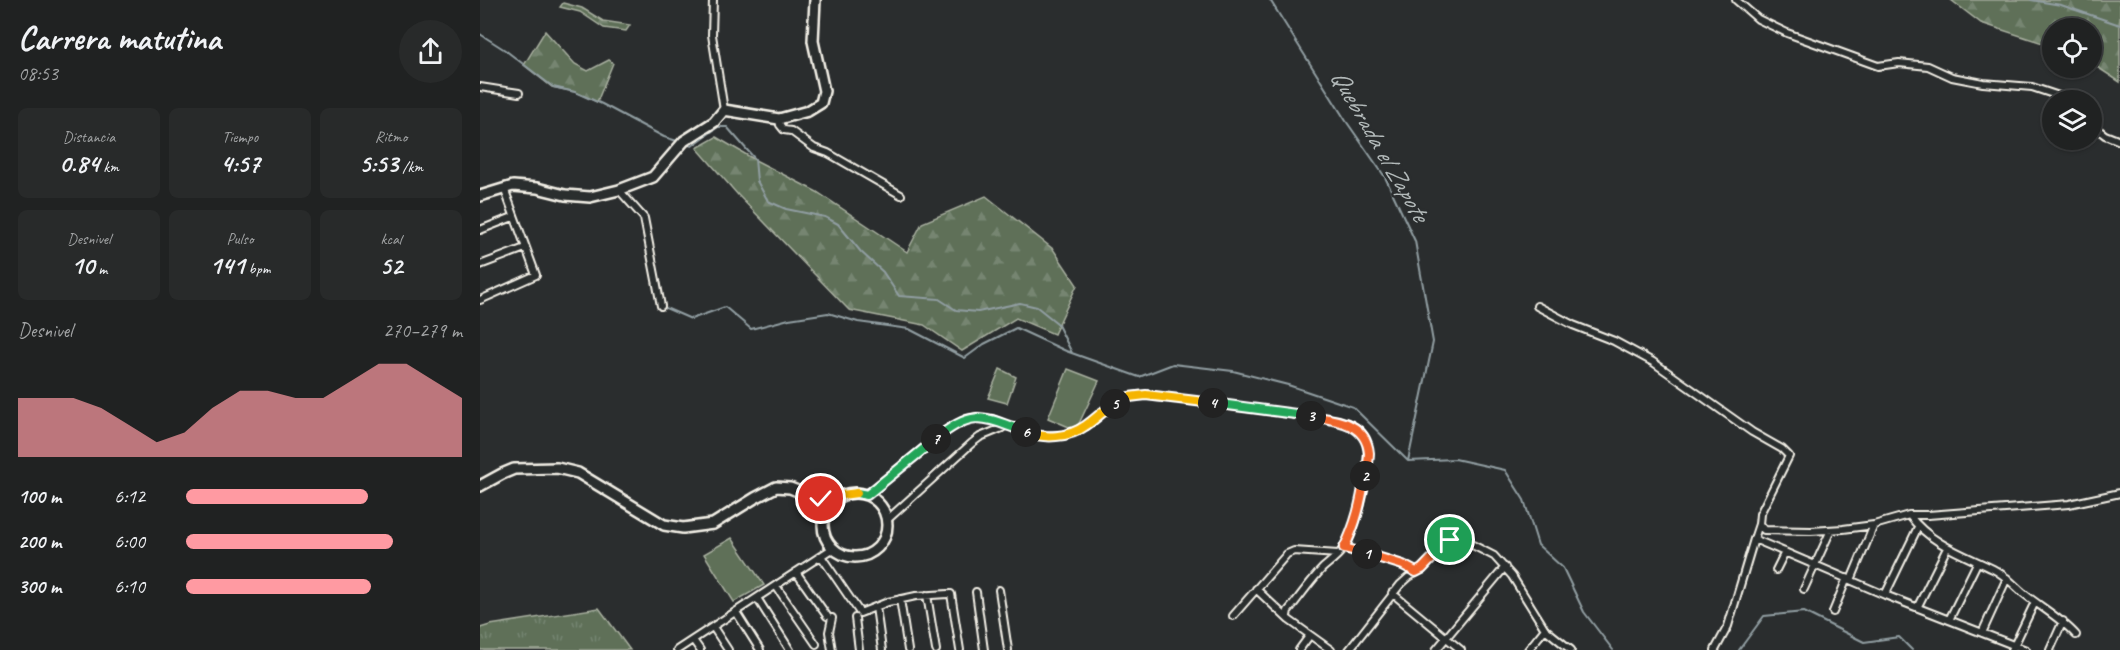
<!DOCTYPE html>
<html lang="es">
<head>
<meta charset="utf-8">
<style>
  :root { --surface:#202222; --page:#282a2a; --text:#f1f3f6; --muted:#a2a4a5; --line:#3d3f40; --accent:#ff9aa2 }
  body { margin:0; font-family:Caveat,sans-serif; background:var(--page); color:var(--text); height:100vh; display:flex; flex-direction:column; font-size:22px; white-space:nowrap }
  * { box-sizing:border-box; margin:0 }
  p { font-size:20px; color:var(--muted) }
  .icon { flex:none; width:33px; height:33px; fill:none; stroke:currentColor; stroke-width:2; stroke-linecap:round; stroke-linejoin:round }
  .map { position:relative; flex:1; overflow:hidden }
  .side { display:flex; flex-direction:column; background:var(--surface); width:480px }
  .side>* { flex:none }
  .tools { position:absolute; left:1562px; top:18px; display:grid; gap:12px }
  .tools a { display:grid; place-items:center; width:60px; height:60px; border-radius:50%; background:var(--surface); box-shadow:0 2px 4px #0004,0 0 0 2px var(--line); font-size:30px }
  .pin { position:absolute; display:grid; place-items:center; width:51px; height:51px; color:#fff; margin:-26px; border:3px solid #fff; border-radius:50%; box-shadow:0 2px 6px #0007 }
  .km { position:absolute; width:30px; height:30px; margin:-15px; border-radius:50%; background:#222; color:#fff; font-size:16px; line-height:30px; text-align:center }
  .round { display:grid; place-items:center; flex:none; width:63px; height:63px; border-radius:32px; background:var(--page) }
  .summary { display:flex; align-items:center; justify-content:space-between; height:102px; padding:0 18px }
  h1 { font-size:33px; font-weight:600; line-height:45px }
  .stats { display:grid; grid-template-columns:repeat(3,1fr); gap:9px; height:102px; padding:6px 18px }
  .stats div { display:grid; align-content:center; border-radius:9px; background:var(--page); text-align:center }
  .stats b { font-size:26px; font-weight:600 }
  .stats small { font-size:16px; font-weight:400 }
  .stats p { font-size:16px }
  .chart { height:168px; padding:12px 18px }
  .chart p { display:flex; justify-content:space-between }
  .chart svg { width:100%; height:108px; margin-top:6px; fill:var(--accent); opacity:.7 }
  ul { padding:0 18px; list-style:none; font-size:20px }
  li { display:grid; grid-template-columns:96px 72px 1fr; align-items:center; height:45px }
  li i { height:15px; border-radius:8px; background:var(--accent) }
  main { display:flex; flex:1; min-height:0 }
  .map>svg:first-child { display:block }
</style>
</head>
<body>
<main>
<section class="side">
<div class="summary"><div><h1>Carrera matutina</h1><p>08:53</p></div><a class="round"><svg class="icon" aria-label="share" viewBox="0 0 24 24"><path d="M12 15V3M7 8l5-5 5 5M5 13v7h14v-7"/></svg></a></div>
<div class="stats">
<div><p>Distancia</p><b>0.84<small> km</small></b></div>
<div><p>Tiempo</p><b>4:57</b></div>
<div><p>Ritmo</p><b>5:53<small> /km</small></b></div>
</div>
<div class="stats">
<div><p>Desnivel</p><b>10<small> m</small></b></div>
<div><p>Pulso</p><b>141<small> bpm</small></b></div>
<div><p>kcal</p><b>52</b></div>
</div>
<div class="chart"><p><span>Desnivel</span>270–279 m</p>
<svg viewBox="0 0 160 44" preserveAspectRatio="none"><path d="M0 44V20L10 20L20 20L30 24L40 31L50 38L60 34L70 24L80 17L90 17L100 20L110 20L120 13L130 6L140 6L150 13L160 20V44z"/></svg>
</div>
<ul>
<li><b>100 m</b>6:12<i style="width:66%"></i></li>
<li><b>200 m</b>6:00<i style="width:75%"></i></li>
<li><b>300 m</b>6:10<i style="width:67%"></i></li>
</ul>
</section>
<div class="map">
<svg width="1640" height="650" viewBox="0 0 1640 650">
  <defs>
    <pattern id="grass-tufts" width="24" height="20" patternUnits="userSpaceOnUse" patternTransform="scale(1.5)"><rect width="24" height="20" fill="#5e7059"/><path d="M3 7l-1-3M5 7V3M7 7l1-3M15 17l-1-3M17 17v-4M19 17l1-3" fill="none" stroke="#768571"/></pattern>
    <pattern id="forest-firs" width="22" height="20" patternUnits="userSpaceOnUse" patternTransform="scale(1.5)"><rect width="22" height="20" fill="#5e7059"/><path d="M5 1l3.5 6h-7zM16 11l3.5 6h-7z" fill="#768571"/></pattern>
  </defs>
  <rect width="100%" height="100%" fill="#2a2d2e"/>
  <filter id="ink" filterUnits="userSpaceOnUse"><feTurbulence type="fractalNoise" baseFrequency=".0167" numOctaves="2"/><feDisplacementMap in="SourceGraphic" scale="12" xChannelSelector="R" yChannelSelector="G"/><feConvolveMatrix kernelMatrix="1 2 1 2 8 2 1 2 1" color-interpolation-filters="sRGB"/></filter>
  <g filter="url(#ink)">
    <path fill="url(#grass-tufts)" stroke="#a9b0a0" stroke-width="1.5" d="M119,608L150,650H0V628L10,625Z"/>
    <path fill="url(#forest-firs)" stroke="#a9b0a0" stroke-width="1.5" d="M1471,0H1640V82L1611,63V28H1572V46L1501,23Z
      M83,3L102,8L123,21L150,25L146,31L124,28L100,12L80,7Z
      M65,31L95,64L108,71L129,60L133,63L117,102L95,92L72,87L44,65Z
      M236,137L277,161L337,192L427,252L442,223L506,196L573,249L597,285L574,334L536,318L482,351L444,325L369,310L258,195L217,148Z"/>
    <path fill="#5e7059" stroke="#a9b0a0" stroke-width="1.5" d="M520,369L536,377L527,403L508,398Z
      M588,369L619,381L596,430L568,418Z
      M252,538L284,585L254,602L224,554Z"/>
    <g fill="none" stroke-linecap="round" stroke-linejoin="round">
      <path stroke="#919ea2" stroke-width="2" d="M790,0L866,121L905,177L935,241L953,342L928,461
        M1551,0L1581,5L1640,25
        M0,34L25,50L73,87L95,92L122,104L184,137L197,141
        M209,145L212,146L238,127H247L275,159L277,181L288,201L306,209L345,217L358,224L381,252L403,272L419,296L459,299L476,310L498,312L540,303L557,307L577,323L592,353
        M181,306L211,319L245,307L271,329L309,319L348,313L378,322L429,329L485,358L504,344L536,328L586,351L659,377L693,364L753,371L808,385L873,407L928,461
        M928,461L975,459L1025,470L1044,500L1058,545L1083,568L1104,612L1133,650
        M1259,650L1284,616L1324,612L1384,642L1419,637L1432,650"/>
      <g stroke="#f4f1e8" stroke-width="10">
        <path id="street" d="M233,0L232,35L244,110
          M1256,0L1278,19L1307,33L1398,66L1419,63L1448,66L1472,77L1503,83L1552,87L1579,96L1584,100
          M0,87L39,93
          M299,119L300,125L304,130L311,131L334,148L348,153L421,195
          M1611,124L1625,135L1640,141
          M139,190L164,218L181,306
          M0,230L33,217
          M0,265L45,248
          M0,300L56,275L24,188
          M1057,306L1093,325L1134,341L1173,362L1272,432L1302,449L1309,456L1280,514L1279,524L1284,530L1331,531L1363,529L1394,525L1429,515H1448L1589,504L1640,493
          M387,495L465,431L487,419L497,417L512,419L555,436L585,435L606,426L630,407L649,397L666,395L859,420C869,423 880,428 885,438C895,458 877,532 863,549C858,556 850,562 843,568C830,581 820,597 808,611L807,616
          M1429,515C1451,544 1482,554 1513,569C1525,575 1533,584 1542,592C1560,607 1580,617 1596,635
          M407,520L492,443L500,437L522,428L524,425
          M1279,524L1274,539L1405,595L1546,650
          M864,548C891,557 910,557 936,572
          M341,556L380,613L408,602L436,596L468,594
          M1296,570L1305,552
          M316,572L347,616
          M1371,580L1394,525
          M296,586L336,644
          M776,589L809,620L851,650
          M1324,589L1351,530
          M519,590L528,650
          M496,592L504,650
          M912,593L981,650
          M471,594L480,650
          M447,595L456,650
          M1405,595L1438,527
          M277,598L310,650
          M420,599L428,650
          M1438,606L1467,548
          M396,607L402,650
          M256,612L280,650
          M1353,612L1367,578
          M753,616L807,554L814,551L858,554
          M352,618L349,632L352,650
          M375,618L379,650
          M1469,620L1497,563
          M233,627L248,650
          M1502,633L1527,578
          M213,640L220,650
          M197,650L353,548
          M819,650L830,635
          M869,650L920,585L929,577L942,569L970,540L977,537L1014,556L1032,576L1065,629L1091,650
          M956,650L1025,567
          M1048,650L1065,629
          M1235,650L1248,626L1274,539
          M1532,650L1555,602
          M1570,650L1583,621"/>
      </g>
      <g stroke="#f4f1e8" stroke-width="14">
        <path id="secondary" d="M0,196L33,186L57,188L85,195L110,197L139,190L173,177L204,141L234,122L244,110L299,119L328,111L341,103L344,91L333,41L335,0
          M0,486L22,474L34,469L77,468L98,473L184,525L203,528L233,524L275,498L296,487L310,488L351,504
          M343 525a32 32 0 1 1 64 0a32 32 0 1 1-64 0Z"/>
      </g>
      <use href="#street" stroke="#2a2d2e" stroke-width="6"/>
      <use href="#secondary" stroke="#2a2d2e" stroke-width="9"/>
    </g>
  </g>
  <g fill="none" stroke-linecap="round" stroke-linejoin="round" filter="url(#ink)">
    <g stroke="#fff" stroke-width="12">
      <path id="split-1" d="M887,554L923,565L936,572L942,569L970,540"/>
    </g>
    <g stroke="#fff" stroke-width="12">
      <path id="split-2" d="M885,476C881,502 876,524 864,548L887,554"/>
    </g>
    <g stroke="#fff" stroke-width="12">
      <path id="split-3" d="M831,416C855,420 886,422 889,453C889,460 887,469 885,476"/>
    </g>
    <g stroke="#fff" stroke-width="12">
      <path id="split-4" d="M733,403L831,416"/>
    </g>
    <g stroke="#fff" stroke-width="12">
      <path id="split-5" d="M635,404L649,397L666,395L733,403"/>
    </g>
    <g stroke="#fff" stroke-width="12">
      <path id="split-6" d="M546,432C564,439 589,438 605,426C616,419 624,409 635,404"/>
    </g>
    <g stroke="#fff" stroke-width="12">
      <path id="split-7" d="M456,439C494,407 505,418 546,432"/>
    </g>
    <g stroke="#fff" stroke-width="12">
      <path id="split-8" d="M377,493L387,495L456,439"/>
    </g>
    <g stroke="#fff" stroke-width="12">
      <path id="split-9" d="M341,499L351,504L362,495L377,493"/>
    </g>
    <use href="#split-1" stroke="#f0652b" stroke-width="8"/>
    <use href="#split-2" stroke="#f0652b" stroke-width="8"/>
    <use href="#split-3" stroke="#f0652b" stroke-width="8"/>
    <use href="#split-4" stroke="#22a559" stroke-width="8"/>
    <use href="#split-5" stroke="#f5b400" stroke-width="8"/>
    <use href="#split-6" stroke="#f5b400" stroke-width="8"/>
    <use href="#split-7" stroke="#22a559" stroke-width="8"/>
    <use href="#split-8" stroke="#22a559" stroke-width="8"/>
    <use href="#split-9" stroke="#f5b400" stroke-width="8"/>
  </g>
  <g text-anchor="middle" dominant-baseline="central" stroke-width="5" stroke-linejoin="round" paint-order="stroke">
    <g font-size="26" font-style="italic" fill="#b2b9b9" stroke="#2a2d2e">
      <text transform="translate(900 145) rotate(60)">Quebrada el Zapote</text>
    </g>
  </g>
</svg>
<div class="tools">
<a><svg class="icon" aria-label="locate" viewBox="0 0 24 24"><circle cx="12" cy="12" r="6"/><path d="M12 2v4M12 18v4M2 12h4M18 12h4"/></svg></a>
<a><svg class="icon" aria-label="layers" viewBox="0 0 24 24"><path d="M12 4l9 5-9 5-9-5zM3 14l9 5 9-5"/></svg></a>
</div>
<div class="pin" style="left:970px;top:540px;background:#1e9e55"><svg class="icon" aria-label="arrive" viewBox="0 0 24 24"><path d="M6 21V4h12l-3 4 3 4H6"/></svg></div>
<div class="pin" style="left:341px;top:499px;background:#d93025"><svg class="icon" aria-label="check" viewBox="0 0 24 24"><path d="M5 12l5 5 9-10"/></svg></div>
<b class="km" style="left:887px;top:554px">1</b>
<b class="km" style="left:885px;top:476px">2</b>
<b class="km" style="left:831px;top:416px">3</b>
<b class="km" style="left:733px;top:403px">4</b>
<b class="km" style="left:635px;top:404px">5</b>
<b class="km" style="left:546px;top:432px">6</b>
<b class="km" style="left:456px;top:439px">7</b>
</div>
</main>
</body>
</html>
